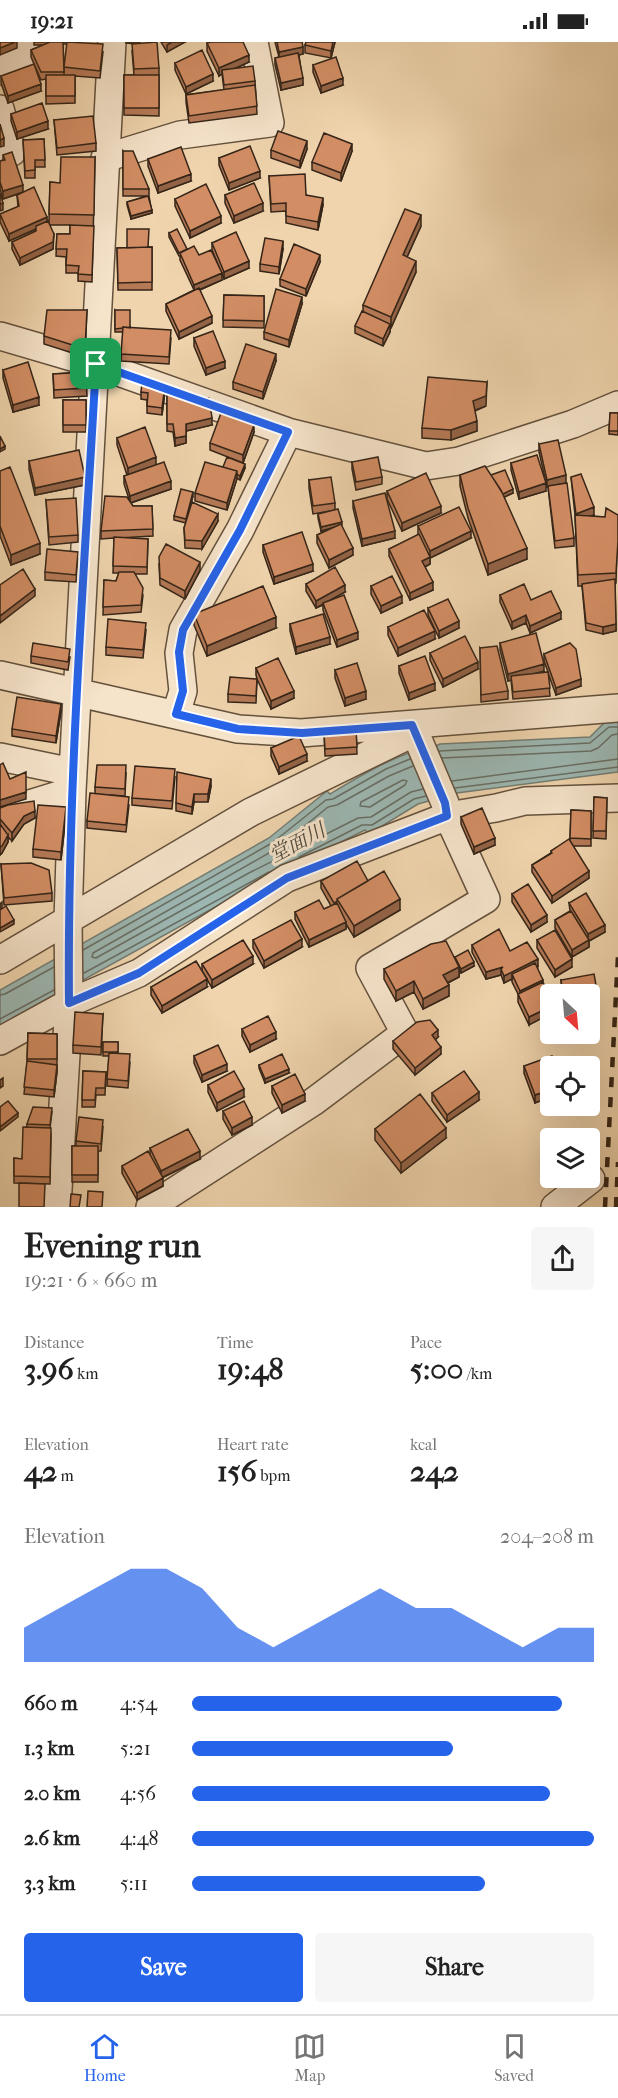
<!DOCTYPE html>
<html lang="en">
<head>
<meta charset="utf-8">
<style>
  :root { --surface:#fff; --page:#f6f6f6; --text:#222; --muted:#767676; --line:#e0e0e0; --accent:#2563eb }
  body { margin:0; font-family:"IM FELL French Canon","Noto Serif JP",serif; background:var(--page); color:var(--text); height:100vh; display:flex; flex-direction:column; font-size:22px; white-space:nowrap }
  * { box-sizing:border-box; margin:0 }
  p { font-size:20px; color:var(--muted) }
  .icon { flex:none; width:33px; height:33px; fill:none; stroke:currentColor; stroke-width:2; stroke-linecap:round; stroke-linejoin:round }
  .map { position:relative; height:1165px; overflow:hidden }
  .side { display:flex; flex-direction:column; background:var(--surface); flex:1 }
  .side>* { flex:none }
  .needle { width:39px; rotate:154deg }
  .controls { position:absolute; left:540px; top:942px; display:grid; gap:12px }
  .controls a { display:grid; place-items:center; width:60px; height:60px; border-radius:6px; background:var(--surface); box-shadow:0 6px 24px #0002; font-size:30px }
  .pin { position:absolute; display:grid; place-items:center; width:51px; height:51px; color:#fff; margin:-26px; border-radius:12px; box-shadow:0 3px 9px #0006 }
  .round { display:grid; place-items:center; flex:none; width:63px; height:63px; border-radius:6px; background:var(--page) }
  .headline { display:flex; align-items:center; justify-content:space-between; height:102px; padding:0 24px }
  h1 { font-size:33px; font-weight:800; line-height:45px }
  .metrics { display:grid; grid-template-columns:repeat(3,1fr); gap:9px; height:102px; padding:6px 24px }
  .metrics div { display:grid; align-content:center }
  .metrics b { font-size:30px; font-weight:800 }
  .metrics small { font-size:16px; font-weight:400 }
  .metrics p { font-size:16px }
  .chart { height:168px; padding:12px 24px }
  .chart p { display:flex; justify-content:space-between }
  .chart svg { width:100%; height:108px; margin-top:6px; fill:var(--accent); opacity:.7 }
  .button { display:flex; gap:12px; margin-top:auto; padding:12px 24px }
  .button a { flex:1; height:69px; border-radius:6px; background:var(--accent); color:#fff; font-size:24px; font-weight:800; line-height:69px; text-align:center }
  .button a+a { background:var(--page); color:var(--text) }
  ul { padding:0 24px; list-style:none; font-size:20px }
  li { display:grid; grid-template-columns:96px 72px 1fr; align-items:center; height:45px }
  li i { height:15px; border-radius:8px; background:var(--accent) }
  .status { display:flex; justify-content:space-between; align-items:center; height:42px; padding:0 30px; background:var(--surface); direction:ltr }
  .status svg { height:16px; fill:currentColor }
  .menu { display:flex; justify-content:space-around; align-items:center; height:84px; border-top:2px solid var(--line); background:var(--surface); font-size:16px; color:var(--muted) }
  .menu a { display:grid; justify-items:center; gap:3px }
  .menu .current { color:var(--accent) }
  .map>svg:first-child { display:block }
</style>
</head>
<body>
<div class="status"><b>19:21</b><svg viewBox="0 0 49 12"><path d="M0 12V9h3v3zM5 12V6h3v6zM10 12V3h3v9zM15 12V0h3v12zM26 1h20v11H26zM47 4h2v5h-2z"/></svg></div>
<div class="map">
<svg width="618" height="1165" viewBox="0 0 618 1165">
  <rect width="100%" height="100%" fill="#efd4ad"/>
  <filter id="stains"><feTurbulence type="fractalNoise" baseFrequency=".00333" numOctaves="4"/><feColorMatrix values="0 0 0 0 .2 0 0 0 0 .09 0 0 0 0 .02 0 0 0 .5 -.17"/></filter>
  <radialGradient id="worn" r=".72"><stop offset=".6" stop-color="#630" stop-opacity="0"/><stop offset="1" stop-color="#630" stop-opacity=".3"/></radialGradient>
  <path fill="#9cb7b2" stroke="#737d74" stroke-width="1.5" d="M606,679H618V730L457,751L418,762L369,792L365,788L253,844L0,984V948L269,796L327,749L330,752C355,737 381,721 409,711C420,706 430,708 440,702L590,695Z"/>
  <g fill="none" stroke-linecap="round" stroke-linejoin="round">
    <path stroke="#686e65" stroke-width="1.5" d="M439,709L590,701L609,685H618
      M442,716L591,709L598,706L612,693L618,692
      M413,724L389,734L337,763L328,765L276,807L93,911L92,915L96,916L247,832L358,776L371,775L411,750L423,747
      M403,738L407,739L405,743L370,765L360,764L361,760Z
      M452,739L618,717
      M455,746L618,725
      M299,815L362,783H372L414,757L426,754
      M83,908L272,801L326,758L333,757L386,727L410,717
      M84,931L269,830
      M0,953L5,952L54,925
      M0,977L54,948"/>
    <g stroke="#64513d" stroke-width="30">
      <path id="minor" d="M0,29L26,14L25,0
        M0,67L12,110L0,113
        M105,116L180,93L270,81L254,0
        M0,294L96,322L288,390L426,424L459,419L573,382L618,363
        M0,633L238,687L301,691L618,666
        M176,672L183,649L179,611L183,588L240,488L288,390
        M0,715L72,730
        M0,771L72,749
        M0,918L251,770L415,690
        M0,999L69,961L139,931L287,836L448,774L496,766L525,759L618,756
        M57,1165L69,961L68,879L72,749L112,0
        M150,1165L313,1060L405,991L370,926L486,857L448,774L445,761L412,683
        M555,1165L591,1137"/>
    </g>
    <use href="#minor" stroke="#f5e3ca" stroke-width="27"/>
    <path stroke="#352518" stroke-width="4.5" stroke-dasharray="10 10" stroke-linecap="butt" d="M605,1165L618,914
      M616,1165L618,1120"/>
  </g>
  <path fill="#b57956" stroke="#352518" stroke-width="1.5" d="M34,0H66V2H63L64,33V25L103,10L100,36L75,34V61L46,62V37L41,38L31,15V8L44,3H34Z
    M126,0H140L139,2L159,26V74L124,73V33H134L132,9L136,2L126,1Z
    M161,0H185L167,10Z
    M275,0H302L303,12L299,13L303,43L281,48L275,23V16L279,15Z
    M335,0L331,16L305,11V3Z
    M207,1L249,20L236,26L255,39L257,72L189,81L186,60V53L224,48L222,32L219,34L207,9Z
    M175,21L213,39L186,52L175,28Z
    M313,23L343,43L321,51L313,30Z
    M1,34L41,49L8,61L1,41Z
    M11,72L48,87L17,97L11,79Z
    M54,78L96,101V109L57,113Z
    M44,97L45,125H35V136H25L23,98Z
    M307,107L300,126L271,116V108Z
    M123,109L149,147V154L152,171L131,177L127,163V160L147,154H123Z
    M352,109L341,139L312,128V120Z
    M3,113L23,150L49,180L50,140L60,141L95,115L92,240L78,239V231H66V215L56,214L57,192H70V183H50L53,207L20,223L12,207V200L36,189V187L9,199L0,180V172L18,165L17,153L21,151L3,157L0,147V119L3,118Z
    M219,116L260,136L229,148L219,123Z
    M148,117L191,139L158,151L148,124Z
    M269,134L306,153L323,163L318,188L286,181V169L271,170Z
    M225,153L263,169L234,181L225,161Z
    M175,157L221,181L190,196L175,164Z
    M421,184L407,215L416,230L391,286L390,285V290L383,304L355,291V284L363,270V263Z
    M169,191L187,207L199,213L222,238L200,248L212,281L179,297L166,269V262L194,248L180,218V214H179L169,195Z
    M212,201L249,226L224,237L212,208Z
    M152,205V248H118L117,206Z
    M283,207L279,232L260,229V222Z
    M320,220L306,254L280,244V237Z
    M224,253L264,254V286L223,285Z
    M302,262L289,305L264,297V290Z
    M87,268L85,315L44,302V294Z
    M115,268L130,286L171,296L169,322L121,319L123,290H115Z
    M194,296L225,326L206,333L194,304Z
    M276,319L263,357L233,347V340Z
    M3,328L39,363L13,370L3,336Z
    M86,330L87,354L54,356L53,332Z
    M141,350H165L162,373L147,371V358L141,357Z
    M167,353L212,383L186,389V401L175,404L173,390L167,389Z
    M63,358H86V390H63Z
    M486,364L475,369L477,389L451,398L422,396V386Z
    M610,371H618V393L609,392Z
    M254,390L243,421L210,408V401Z
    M117,396L156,423L171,447L131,461L133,464H152L153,494L119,496L148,497L147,532H135L143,553L141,570L103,573L104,538L116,539L119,531H113L114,496L101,497V489L130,460L124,442V434L127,433L117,403Z
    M539,402L566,441L560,442L574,496V504L555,506L548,445H547L539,410Z
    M29,419L85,443L35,453L29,427Z
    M352,420L382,435V442L356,448L352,427Z
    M511,421L546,449L519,457L511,428Z
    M223,425L245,426L240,438L237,436L227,468L195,459V451Z
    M0,429L40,512L11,523L0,494Z
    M460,433L491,434L513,451L504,455L527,517L488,533L468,476L460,444Z
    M571,435L594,473L590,474L605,475L618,473L616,541H615L616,589L603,592L586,588L582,544H578L575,473Z
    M309,438L335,461V468L353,513L329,526L317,501V493L333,485L321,489L318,476V472L330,469L313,472L309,446Z
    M387,449L441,471L402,489L387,457Z
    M193,454L186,480L218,479L202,507L185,506L184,486L186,481L174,478V474Z
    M46,458L78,493V500L49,503Z
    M353,459L395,496L362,504L353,466Z
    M418,484L471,496L430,516V522L425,525L433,548L410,558L389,514V507L418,493Z
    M263,503L313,529L274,542L263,510Z
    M78,517L76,540L45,538V530Z
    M159,522L200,528L185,557L160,543Z
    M306,542L345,550L333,556L358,597L337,605L323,568V563L316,566L306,549Z
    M371,544L402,561L381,571L371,552Z
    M500,553L531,558L561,577L530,591L526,581L512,587L500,560Z
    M428,566L459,586L439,596L428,573Z
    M194,572L276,586L207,614L194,583Z
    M290,582L330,602L296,612L290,589Z
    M388,585L435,597L398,614L388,593Z
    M146,588L143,616L106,613V605Z
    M500,601L544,629L536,632L548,630L544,619V612L581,644L556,653L548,631L550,654L513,657L511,638L508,639L500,608Z
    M480,606L508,649V657L481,660Z
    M430,611L478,627L443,645L430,618Z
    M31,614L70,615L68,628L31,621Z
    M399,624L435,648L409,658L399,631Z
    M256,626L294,656L271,667L257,637L256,661L228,660V652L257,637L256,633Z
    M335,628L366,657L345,664L335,636Z
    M61,669L56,701L12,694V687Z
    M356,688L357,712L325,714L324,691Z
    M271,706L307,719L279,732L271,714Z
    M126,731L125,754L110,753L129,763L126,790L87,786V779L95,752V745Z
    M175,735L172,767L132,763V756Z
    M211,744L208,760H194L192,772L176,769V761Z
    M594,755L607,756L606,797L593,796Z
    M0,766L35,776L24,782L12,799L8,795V800L2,811L0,813Z
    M571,768L591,769V804H573L589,836L552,861L532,830V823L551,811V809L570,798Z
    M66,773L61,818L33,815V807Z
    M461,775L495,803L474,812L461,782Z
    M1,822L52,851V859L4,863Z
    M321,839H368L400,868L354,895L346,882V887L309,905L295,877V870L324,867L331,864L321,846Z
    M512,852L547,880L531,890L512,860Z
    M569,861L605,890L589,899V905L572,915L555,886V878L570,869Z
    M253,898L302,905L264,926L253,906Z
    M537,898L572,925L555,935L537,906Z
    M472,903L510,909L538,924L529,983L518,960V952L512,940V937L504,941L501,933L486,937L472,910Z
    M455,915L474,924L461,931L459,927V935L448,941L449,954L423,967L414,950L396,959L384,937V927L455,917Z
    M202,922H253L212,946L202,929Z
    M561,938L598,954V962L590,963V952H562Z
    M151,945H207L162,971L151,953Z
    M103,972L101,1013L73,1011V1003Z
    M242,987L276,997L250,1010L242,994Z
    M28,991L57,992V1030L54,1055L24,1052L27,1022Z
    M438,995L435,998L441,1012L415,1033L393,1007V999Z
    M103,1000H118V1011L130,1020L128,1046L107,1044L109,1014H103Z
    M194,1014L227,1029L202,1040L194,1021Z
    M259,1023L289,1031L265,1041L259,1026Z
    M524,1024H550V1055L535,1061L524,1031Z
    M83,1029L106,1030L105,1053H96L95,1065H82Z
    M208,1043L244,1055L217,1069L208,1050Z
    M272,1044L305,1059L282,1071L272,1051Z
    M432,1051L479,1058L447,1080L432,1059Z
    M223,1069L252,1083L232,1093L223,1077Z
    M52,1070L50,1086L51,1093L50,1142L14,1141V1116L22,1117L27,1082Z
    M103,1085L101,1109H98V1140H72V1104H76V1099Z
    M375,1087L446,1096L401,1131L375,1098Z
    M150,1106L200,1117L162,1136L163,1144L137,1158L122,1131V1124L150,1113Z"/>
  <path fill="#936346" stroke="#352518" stroke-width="1.5" d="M15,0H17V6L0,13V6Z
    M172,0H185L167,10V3Z
    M333,0H335L331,16V9Z
    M303,5V12L279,17V10Z
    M249,13V20L223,32L222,28V32L219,34V26Z
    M213,32V39L186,52V45Z
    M303,36V43L281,48V41Z
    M343,36V43L321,51V44Z
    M41,42V49L8,61V54Z
    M48,79V87L17,97V90Z
    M4,96V104L0,105V98Z
    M307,99V107L300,126V119Z
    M352,102V109L341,139V131Z
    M260,129V136L229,148V141Z
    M191,132V139L158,151V144Z
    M23,143V150L3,157V149Z
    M323,156V163L318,188V180Z
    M3,161V168L0,169V162Z
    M263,161V169L234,181V174Z
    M152,168V171L131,177V174Z
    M421,173V184L403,224V213Z
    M221,174V181L190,196V189Z
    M47,175V182L9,199V192Z
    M54,192L53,207L20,223V216Z
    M283,199V207L279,232V225Z
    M320,213V220L306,254V247Z
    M249,219V226L224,237V230Z
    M416,219V230L391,286V275Z
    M222,231V238L194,250V243Z
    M302,255V262L289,305V298Z
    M212,274V281L179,297V290Z
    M390,282V290L383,304V297Z
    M276,312V319L263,357V350Z
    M225,319V326L206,333V326Z
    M487,340L486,364L473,369V359Z
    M165,343V350L162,373V366Z
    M39,355V363L13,370V363Z
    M212,376V383L186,389V382Z
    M477,379V389L451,398V388Z
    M254,383V390L243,421V413Z
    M186,394V401L175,404V396Z
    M5,404V407L0,410V407Z
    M156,415V423L128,433V426Z
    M245,422V426L240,438V434Z
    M237,429V437L227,468V461Z
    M566,433V441L547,445V438Z
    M85,435V443L35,453V446Z
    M171,439V447L130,461V454Z
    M546,441V449L519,457V450Z
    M513,447V451L500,457V453Z
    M193,450V454L186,481V477Z
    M441,464V471L402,489V481Z
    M594,465V473L576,479V472Z
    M218,472V479L202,507V499Z
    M342,480V483L321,489V485Z
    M395,489V496L362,504V497Z
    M471,489V496L430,516V522L422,526V519L430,515V509Z
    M40,501V512L11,523V513Z
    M353,506V513L329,526V518Z
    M527,506V517L488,533V522Z
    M200,520V528L185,557V549Z
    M313,522V529L274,542V535Z
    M433,540V548L410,558V551Z
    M345,543V550L316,566V559Z
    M35,547V554L0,581V574Z
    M402,554V561L381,571V564Z
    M561,570V577L530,591V584Z
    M526,573V581L512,587V580Z
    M276,575V586L207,614V604Z
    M459,579V586L439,596V589Z
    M616,582V589L603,592V585Z
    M435,589V597L398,614V606Z
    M358,590V597L337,605V598Z
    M330,595V602L296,612V605Z
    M478,620V627L443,645V637Z
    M544,622V629L508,639V632Z
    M581,637V644L556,653V646Z
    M435,641V648L409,658V651Z
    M294,649V656L271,667V659Z
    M366,649V657L345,664V656Z
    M61,662V669L56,701V694Z
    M307,712V719L279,732V725Z
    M211,737V744L208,760V752Z
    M26,750V757L0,765V758Z
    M194,752V760L192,772V765Z
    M66,765V773L61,818V810Z
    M35,769V776L24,782L12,799V791L24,774Z
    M8,793V800L2,811L0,813V805Z
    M495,796V803L474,812V805Z
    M589,829V836L552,861V854Z
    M400,857V868L354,895V884Z
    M2,860V867L0,869V862Z
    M547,873V880L531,890V883Z
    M14,878V882L0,890V886Z
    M346,880V887L309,905V898Z
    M605,883V890L589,899V905L572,915V908L588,898V892Z
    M302,897V905L264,926V919Z
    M253,914V922L212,946V938Z
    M538,917V924L514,936L512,932V937L504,941V934Z
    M572,917V925L555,935V928Z
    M474,920V924L461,931V927Z
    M459,925V935L443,943V933Z
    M503,925L501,927V933L486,937V930Z
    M207,937V945L162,971V964Z
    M543,938V945L520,956V949Z
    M414,939V950L396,959V949Z
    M449,943V954L423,967V957Z
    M550,965V972L529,983V975Z
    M438,988V995L432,1001V993Z
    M276,990V997L250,1010V1003Z
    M441,1005V1012L415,1033V1026Z
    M227,1022V1029L202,1040V1033Z
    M57,1023V1030L54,1055V1048Z
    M289,1027V1031L265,1041V1037Z
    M3,1036V1044L0,1046V1038Z
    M244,1047V1055L217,1069V1061Z
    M550,1048V1055L535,1061V1053Z
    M479,1050V1058L447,1080V1073Z
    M305,1052V1059L282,1071V1063Z
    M18,1071V1075L0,1089V1085Z
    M252,1075V1083L232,1093V1086Z
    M446,1086V1096L401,1131V1121Z
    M200,1109V1117L161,1136V1129Z
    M163,1136V1144L137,1158V1151Z"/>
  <path fill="#d28d64" stroke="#352518" stroke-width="1.5" d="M0,0H15L0,6Z
    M50,0H63L64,30H41L31,8Z
    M67,0L103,2L100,29L64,25Z
    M157,0L159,26L134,27L132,2Z
    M211,0H243L249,13L219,26L207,1Z
    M277,0H302L303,5L279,10Z
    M306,0H333L331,9L305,3Z
    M202,8L213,32L186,45L175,21Z
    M298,11L303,36L281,41L275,16Z
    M336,15L343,36L321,44L313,23Z
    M34,22L41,42L8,54L1,34Z
    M253,24L255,39L224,43L222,28Z
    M46,33H75V54H46Z
    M124,33H159V66H124Z
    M255,43L257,64L189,74L186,53Z
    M42,61L48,79L17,90L11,72Z
    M93,74L96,101L57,106L54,78Z
    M0,82L4,96L0,98Z
    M278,89L307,99L300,119L271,108Z
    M324,91L352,102L341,131L312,120Z
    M44,97L45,118H35V128L25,129L23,98Z
    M250,104L260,129L229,141L219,116Z
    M181,105L191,132L158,144L148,117Z
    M123,109H133L149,147H123Z
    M12,110L23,143L3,149L0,140V119L5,118L3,113Z
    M61,115H95L94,173L49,172L50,140L60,141Z
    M305,132L306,153L323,156L318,180L286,174V161L271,162L269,134Z
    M254,141L263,161L234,174L225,153Z
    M206,142L221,174L190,189L175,157Z
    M34,145L47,175L9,192L0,172L19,164L17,153Z
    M0,151L3,161L0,162Z
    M148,154L152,168L131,174L127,160Z
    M405,167L421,173L403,213L416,219L391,275L363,263Z
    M48,179L54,192L53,200L20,216L12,200L36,189V184Z
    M70,183L94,184L92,233L78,232L79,224L66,223L67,207H56L57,192H70Z
    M127,187H149L148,205L127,206Z
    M177,187L187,207L179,211L169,191Z
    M236,190L249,219L224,230L212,201Z
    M265,196L283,199L279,225L260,222Z
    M294,202L320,213L306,247L280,237Z
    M194,204L199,213L211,208L222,231L194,243L180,211Z
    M152,205V240L118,241L117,206Z
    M199,246L212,274L179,290L166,262Z
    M276,247L302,255L289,298L264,290Z
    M224,253L264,254V279L223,278Z
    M47,268H87L85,307L44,294Z
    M115,268H130V286L123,285V286L115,287Z
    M362,269L390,282L383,297L355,284Z
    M123,285L171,288L169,315L121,312Z
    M213,289L225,319L206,326L194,296Z
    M246,302L276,312L263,350L233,340Z
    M28,320L39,355L13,363L3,328Z
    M86,330L87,346L54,348L53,332Z
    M428,335L487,340L486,354L473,359L477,379L451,388L422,386Z
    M142,340L165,343L162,366L147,364L148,351L141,350Z
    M167,353L209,356L212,376L186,382V394L175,396L173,382H167Z
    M63,358H86V383H63Z
    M221,371L254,383L243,413L210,401Z
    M610,371H618V389H609Z
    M145,385L156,415L128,426L117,396Z
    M0,394L5,404L0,407Z
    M558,398L566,433L547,438L539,402Z
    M79,408L85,435L35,446L29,419Z
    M537,413L546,441L519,450L511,421Z
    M227,415L245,422L240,434L237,432V429L223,425Z
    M378,415L382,435L356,440L352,420Z
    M164,420L171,439L130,454L124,434Z
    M205,420L237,429L227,461L195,451Z
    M485,424L501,448L527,506L488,522L468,466L460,433Z
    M10,425L40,501L11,513L0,484V429Z
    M505,428L513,447L503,452L491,433Z
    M426,431L441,464L402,481L387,449Z
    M581,432L594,465L576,472L571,435Z
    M331,435L335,461L313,464L309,438Z
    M567,441L574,496L555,499L548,444Z
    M181,447L193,450L186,477L174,474Z
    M385,451L395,489L362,497L353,459Z
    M105,454L127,455L133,464H152L153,487L101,489Z
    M76,456L78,493L49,495L46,458Z
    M192,460L218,472L202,499L185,498L184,486Z
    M459,465L471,489L430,509L418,484Z
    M606,466L618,473V499L616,531L578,533L575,473L605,475Z
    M338,467L342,480L321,485L318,472Z
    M341,482L353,506L329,518L317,493Z
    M302,490L313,522L274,535L263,503Z
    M419,492L430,515L422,519L433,540L410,551L389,507Z
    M114,495L148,497L147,525L113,524Z
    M166,502L200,520L185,549L160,536L159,515Z
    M47,507L78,510L76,533L45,530Z
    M335,525L345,543L316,559L306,542Z
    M23,527L35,547L0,574V543Z
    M119,530H134L143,546L141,563L103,565L104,538L116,539Z
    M392,534L402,554L381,564L371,544Z
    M615,537L616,582L603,585L586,581L582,542Z
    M524,542L531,558L551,549L561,570L530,584L526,573L512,580L500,553Z
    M263,544L276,575L207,604L194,572Z
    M344,553L358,590L337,598L323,561Z
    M448,557L459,579L439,589L428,566Z
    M424,568L435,589L398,606L388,585Z
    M323,572L330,595L296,605L290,582Z
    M108,577L146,581L143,608L106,605Z
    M536,591L544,622L508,632L500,601Z
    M465,594L478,620L443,637L430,611Z
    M33,601L70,607L68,620L31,614Z
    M570,601L576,607L581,637L556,646L544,612Z
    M497,604L508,649L481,653L480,606Z
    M425,614L435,641L409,651L399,624Z
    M278,616L294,649L271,659L256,626Z
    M357,621L366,649L345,656L335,628Z
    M548,630L550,646L513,650L511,634Z
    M230,635L257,637L256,654L228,652Z
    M17,655L61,662L56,694L12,687Z
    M356,688L357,705L325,707L324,691Z
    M299,694L307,712L279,725L271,706Z
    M3,721L10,737L26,730V750L0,758V723Z
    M97,723H126L125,747L95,745Z
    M135,724L175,727L172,759L132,756Z
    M177,730L211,737L208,752H194L192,765L176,761Z
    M90,751L129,755L126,783L87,779Z
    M594,755L607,756L606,789H593Z
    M34,759L35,769L24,774L12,791L0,777V766L8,763Z
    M38,763L66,765L61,810L33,807Z
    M482,766L495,796L474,805L461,775Z
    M571,768L591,769V797L570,796Z
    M0,782L8,793L2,804L0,805Z
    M569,797L589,829L552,854L532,823L552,811L551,809Z
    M357,819L368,839L337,857V859L334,861L321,839Z
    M31,821L49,828L52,851L4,856L1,822Z
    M384,829L400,857L354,884L337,857Z
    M528,842L547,873L531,883L512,852Z
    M586,851L605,883L588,892L569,861Z
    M319,858L324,867L337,861L346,880L309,898L295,870Z
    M6,864L14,878L0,886V868Z
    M571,869L589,898L572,908L555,878Z
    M291,878L302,897L264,919L253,898Z
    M499,887L510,909L527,900L538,917L504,934L501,927L503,925L486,930L472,903Z
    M555,888L572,917L555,928L537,898Z
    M243,898L253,914L212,938L202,922Z
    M446,899L459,925L443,933L449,943L423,957L414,939L396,949L384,927L431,902Z
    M468,908L474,920L461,927L455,915Z
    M196,919L207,937L162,964L151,945Z
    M535,921L543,938L520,949L512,932Z
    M594,932L598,954L590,956V952H563L561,938Z
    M543,940L550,956V965L529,975L518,952Z
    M75,970L103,972L101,1005L73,1003Z
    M268,974L276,990L250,1003L242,987Z
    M430,978L438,988L432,993L441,1005L415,1026L393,999L417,980Z
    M28,991L57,992V1017H27Z
    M103,1000H118V1010H103Z
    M218,1003L227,1022L202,1033L194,1014Z
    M109,1011L130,1012L128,1039L107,1037Z
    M282,1012L289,1027L265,1037L259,1023Z
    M552,1014L556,1024H550V1048L535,1053L524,1024Z
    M27,1019L57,1023L54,1048L24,1045Z
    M83,1029L106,1030L105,1046H96L95,1058H82Z
    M234,1029L244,1047L217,1061L208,1043Z
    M464,1029L479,1050L447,1073L432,1051Z
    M295,1032L305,1052L282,1063L272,1044Z
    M420,1052L446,1086L401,1121L375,1087Z
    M8,1059L18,1071L0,1085V1065Z
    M244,1059L252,1075L232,1086L223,1069Z
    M33,1065L52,1066L50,1083L27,1082Z
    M79,1075L103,1078L101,1102L76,1099Z
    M23,1085L51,1086L50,1135L14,1134V1116L22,1117Z
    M188,1087L200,1109L161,1129L150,1106Z
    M72,1104H98V1133H72Z
    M148,1109L163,1136L137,1151L122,1124Z
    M19,1141L45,1142L44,1165H19Z
    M88,1149L103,1150L102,1165H87Z
    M71,1152L81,1153L79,1165H70Z"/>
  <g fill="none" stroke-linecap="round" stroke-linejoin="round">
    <g stroke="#fff" stroke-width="12">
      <path id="route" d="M96,322L288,390L240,488L183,588L179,610L183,649L176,672L238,687L302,691L412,683L445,761L447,774L287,836L139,931L69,961C67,748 84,535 96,322Z"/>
    </g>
    <use href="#route" stroke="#2563eb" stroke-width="8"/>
  </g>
  <g text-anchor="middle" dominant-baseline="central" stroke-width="6" stroke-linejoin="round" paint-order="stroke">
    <g font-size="20" font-style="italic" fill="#4f4a3e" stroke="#f5e3ca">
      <text transform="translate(297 801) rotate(-28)">堂面川</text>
    </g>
  </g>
  <rect width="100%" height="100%" filter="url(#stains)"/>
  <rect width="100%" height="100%" fill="url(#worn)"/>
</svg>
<div class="controls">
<a><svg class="needle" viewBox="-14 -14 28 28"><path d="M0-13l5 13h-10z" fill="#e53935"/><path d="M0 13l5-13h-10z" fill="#767676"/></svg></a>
<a><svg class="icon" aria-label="locate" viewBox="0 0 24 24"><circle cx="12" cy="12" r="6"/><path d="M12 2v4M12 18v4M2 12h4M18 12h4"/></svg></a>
<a><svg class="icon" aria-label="layers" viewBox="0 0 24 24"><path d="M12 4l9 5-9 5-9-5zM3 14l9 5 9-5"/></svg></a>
</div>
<div class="pin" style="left:96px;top:322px;background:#1e9e55"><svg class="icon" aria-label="arrive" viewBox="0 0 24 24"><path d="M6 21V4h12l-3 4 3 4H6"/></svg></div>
</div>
<section class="side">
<div class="headline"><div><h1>Evening run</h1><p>19:21 · 6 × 660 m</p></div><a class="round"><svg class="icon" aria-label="share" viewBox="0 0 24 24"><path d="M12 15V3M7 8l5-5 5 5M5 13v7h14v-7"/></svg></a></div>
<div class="metrics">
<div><p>Distance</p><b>3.96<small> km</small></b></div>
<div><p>Time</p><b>19:48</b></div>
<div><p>Pace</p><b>5:00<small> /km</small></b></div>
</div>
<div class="metrics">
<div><p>Elevation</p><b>42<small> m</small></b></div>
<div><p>Heart rate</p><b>156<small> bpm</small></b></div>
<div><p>kcal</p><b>242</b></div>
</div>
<div class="chart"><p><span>Elevation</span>204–208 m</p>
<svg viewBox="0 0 160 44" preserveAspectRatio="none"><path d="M0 44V30L10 22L20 14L30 6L40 6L50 14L60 30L70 38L80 30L90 22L100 14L110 22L120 22L130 30L140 38L150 30L160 30V44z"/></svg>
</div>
<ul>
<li><b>660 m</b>4:54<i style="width:92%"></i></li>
<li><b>1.3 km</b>5:21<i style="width:65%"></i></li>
<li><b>2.0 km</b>4:56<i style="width:89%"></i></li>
<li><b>2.6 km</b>4:48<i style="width:100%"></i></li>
<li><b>3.3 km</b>5:11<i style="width:73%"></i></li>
</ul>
<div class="button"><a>Save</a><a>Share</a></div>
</section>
<nav class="menu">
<a class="current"><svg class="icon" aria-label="home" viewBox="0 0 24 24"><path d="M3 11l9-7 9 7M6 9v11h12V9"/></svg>Home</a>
<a><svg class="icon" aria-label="map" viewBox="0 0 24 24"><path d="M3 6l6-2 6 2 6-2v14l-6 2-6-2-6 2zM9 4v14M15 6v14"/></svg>Map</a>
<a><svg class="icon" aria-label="saved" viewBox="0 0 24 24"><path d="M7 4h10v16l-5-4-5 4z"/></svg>Saved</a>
</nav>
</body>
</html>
